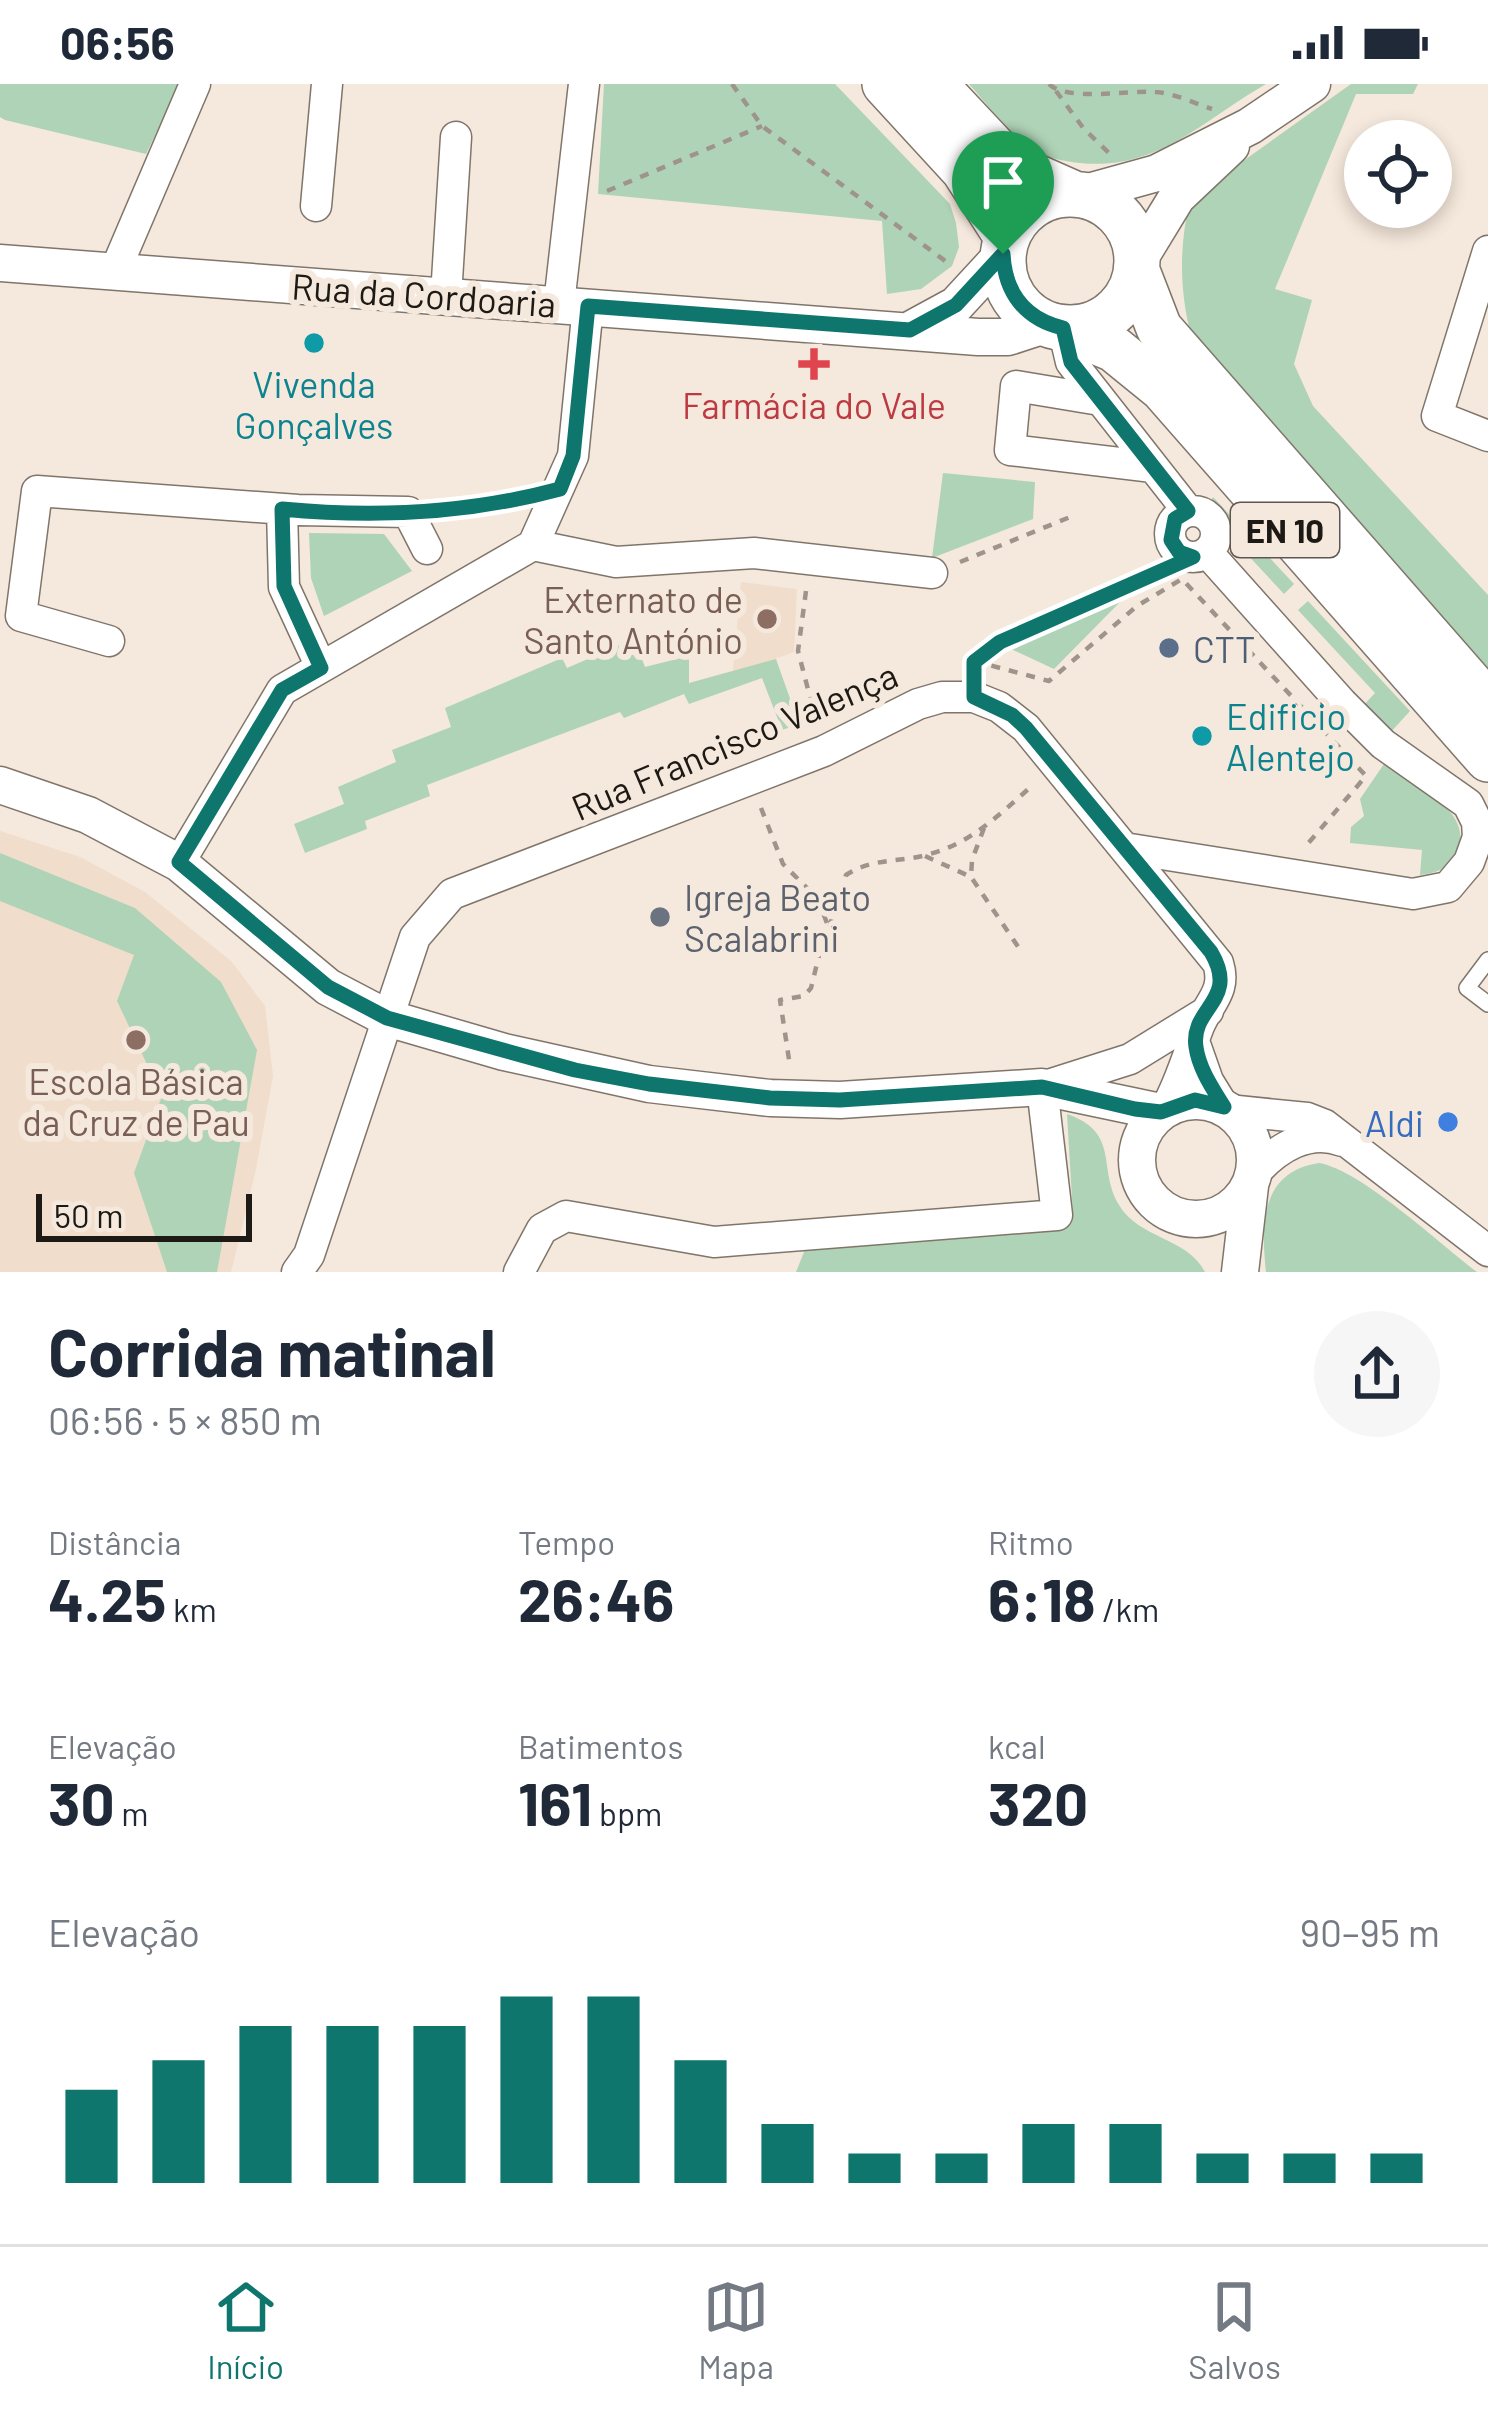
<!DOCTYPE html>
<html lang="pt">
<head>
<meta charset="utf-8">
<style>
  :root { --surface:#fff; --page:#f6f6f7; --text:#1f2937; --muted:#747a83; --line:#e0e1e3; --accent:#0f766e }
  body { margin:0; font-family:Barlow,sans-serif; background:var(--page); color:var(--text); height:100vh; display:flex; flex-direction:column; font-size:45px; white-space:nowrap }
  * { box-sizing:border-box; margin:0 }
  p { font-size:39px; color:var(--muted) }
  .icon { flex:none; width:66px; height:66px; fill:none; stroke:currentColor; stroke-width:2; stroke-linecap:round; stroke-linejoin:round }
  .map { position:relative; height:1188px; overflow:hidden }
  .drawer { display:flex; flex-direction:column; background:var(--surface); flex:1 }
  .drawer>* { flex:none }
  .fabs { position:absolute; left:1344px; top:36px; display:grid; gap:24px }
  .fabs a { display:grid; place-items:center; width:108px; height:108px; border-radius:50%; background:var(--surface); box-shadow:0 6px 18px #0003; font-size:60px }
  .scale { position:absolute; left:36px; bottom:30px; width:216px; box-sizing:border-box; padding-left:12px; border:6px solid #1d1915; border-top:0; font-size:33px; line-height:42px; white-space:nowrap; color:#1d1915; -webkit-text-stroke:9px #f5e8dc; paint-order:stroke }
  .pin { position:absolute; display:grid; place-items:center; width:102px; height:102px; color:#fff; margin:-123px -51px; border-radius:50% 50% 50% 0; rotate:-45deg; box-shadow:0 0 12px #0007 }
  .pin .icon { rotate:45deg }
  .round { display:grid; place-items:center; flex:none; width:126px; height:126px; border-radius:63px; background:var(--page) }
  .overview { display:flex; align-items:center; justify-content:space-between; height:204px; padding:0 48px }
  h1 { font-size:66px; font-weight:700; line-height:90px }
  .metrics { display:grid; grid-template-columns:repeat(3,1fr); gap:18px; height:204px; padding:12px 48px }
  .metrics div { display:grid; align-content:center }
  .metrics b { font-size:60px; font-weight:700 }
  .metrics small { font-size:33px; font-weight:400 }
  .metrics p { font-size:33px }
  .chart { height:336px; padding:24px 48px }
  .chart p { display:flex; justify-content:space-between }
  .chart svg { width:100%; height:216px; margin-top:12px; stroke:var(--accent); stroke-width:6 }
  .status { display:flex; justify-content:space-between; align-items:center; height:84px; padding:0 60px; background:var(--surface); direction:ltr }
  .status svg { height:33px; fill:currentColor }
  .menu { display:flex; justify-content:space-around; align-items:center; height:168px; border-top:3px solid var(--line); background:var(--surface); font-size:33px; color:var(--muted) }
  .menu a { display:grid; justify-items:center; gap:6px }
  .menu .on { color:var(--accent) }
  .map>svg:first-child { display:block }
</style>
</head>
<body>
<div class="status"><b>06:56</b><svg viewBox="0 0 49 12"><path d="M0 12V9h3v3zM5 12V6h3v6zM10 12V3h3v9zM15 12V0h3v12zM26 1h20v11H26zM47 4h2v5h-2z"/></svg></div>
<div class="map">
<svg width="1488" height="1188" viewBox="0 0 1488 1188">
  <rect width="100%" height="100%" fill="#f5e8dc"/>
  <path fill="#f0ddcb" d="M741,498L797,505L794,568L748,585L733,586Z
    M0,747L80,773L145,808L231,877L265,922L273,992L256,1085L231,1188H0Z"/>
  <path fill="#afd3b7" d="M0,0H180L146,70L5,36L0,33Z
    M604,0H835L950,120L956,139L959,163L952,182L921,205L887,210L882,137L598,110Z
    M969,0H1266C1203,36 1158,87 1080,79C1062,77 1042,73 1027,62C1005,45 987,20 969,0Z
    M1351,0H1418L1413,10H1356L1275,205L1312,216L1294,280L1313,322L1488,511V586L1189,243C1179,198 1180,160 1190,115Z
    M943,389L1035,398L1033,435L932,474Z
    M1213,413L1294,500L1284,510L1230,452L1221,431L1209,420Z
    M309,449L384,450L412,487L324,532L311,494Z
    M1122,516L1054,585L1009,564Z
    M1308,517L1410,627L1389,650L1362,623L1375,609L1298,526Z
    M634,555L645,583L689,572V599L776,575L799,640L782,646L762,594L689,620L684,610L624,634L620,628L427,701L430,712L365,737L367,745L305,769L294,740L344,720L338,703L396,678L392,666L451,643L445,624L562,574L567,584Z
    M1384,680C1411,699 1474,725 1458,767C1451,784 1437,789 1420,791L1422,766L1350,759L1351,743L1364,732L1360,715Z
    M0,769L135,824L221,898L257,966L217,1188H167L134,1089L162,1012L117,917L134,871L0,817Z
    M1067,1030C1121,1049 1097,1084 1119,1121C1139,1155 1187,1153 1205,1188H796L810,1153L1073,1131Z
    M1319,1079C1361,1086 1440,1160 1477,1188H1266C1261,1141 1260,1088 1319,1079Z"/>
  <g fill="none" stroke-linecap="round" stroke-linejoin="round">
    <g stroke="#80756a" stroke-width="18">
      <path id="service" d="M1488,876L1467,904L1488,920"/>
    </g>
    <g stroke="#80756a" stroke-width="33">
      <path id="minor" d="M316,122L327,0
        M1488,167L1437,332L1488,352
        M115,187L195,0
        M446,212L456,53
        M559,220L584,0
        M1063,244L1071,278L1188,427
        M1100,316L1016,302L1010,366L1153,383
        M282,425L284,503L321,583
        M1170 450a23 23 0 1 1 46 0a23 23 0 1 1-46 0Z
        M533,461L616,478L754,469L932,489
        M109,557L21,532L37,407L298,426L408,428L427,465
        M1124,764L1413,810L1448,803L1469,778L1478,753L1477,738L1468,720L1383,660L1342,619L1207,468
        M179,779L282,606L533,461L573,372L588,222
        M1195,960L1208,997L1224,1023
        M1228,1026L1307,1034L1325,1041L1488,1167
        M1255,1089C1277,1064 1309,1044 1342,1057
        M297,1188L309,1171L415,853L452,810L824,667L918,620L942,613H974L999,623L1026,644L1218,879C1227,907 1209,918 1199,942C1188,970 1181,997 1166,1024
        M519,1188L542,1145L566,1132L714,1158L1057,1131L1042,1003L1130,975L1208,927"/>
    </g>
    <g stroke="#80756a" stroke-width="39">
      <path id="tertiary" d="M1081,110L1157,89L1250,42L1312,0
        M1138,177L1177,113L1231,62
        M0,179L978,253H1008L1048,240
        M910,246L956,221L1003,170
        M0,701L88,731L179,779L328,903L387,934L504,968L649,1000L770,1014L840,1016L1042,1003L1161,1028
        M1137 1076a59 59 0 1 1 118 0a59 59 0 1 1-118 0Z
        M1240,1188L1250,1102"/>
    </g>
    <g stroke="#80756a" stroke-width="48">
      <path id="primary" d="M885,0L964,86L1007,153
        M934,0L1011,82L1072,109
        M1003 177a67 67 0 1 1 134 0a67 67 0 1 1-134 0Z
        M1137,187L1159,244L1488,620
        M1063,244L1114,265L1162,304L1488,675"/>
    </g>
    <path stroke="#9e948c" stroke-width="4.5" stroke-dasharray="9 9" stroke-linecap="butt" d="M732,0L762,42L948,179
      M1049,0C1068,18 1128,6 1155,8C1174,9 1194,19 1212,25
      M1056,7L1084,45L1111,71
      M607,107L762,42
      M438,426L521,416
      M960,478L1075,431
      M806,507L798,567L816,636
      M974,577L1049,597L1137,522L1182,495L1366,692L1305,763
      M974,577L1000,558L1180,480
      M761,724L783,780L817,814L827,839L811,904L804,912L780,916L790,982
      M984,744L972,776L971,793L1023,870
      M925,772L969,792
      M829,844L846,791C874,773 900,779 930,770C973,758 1001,729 1034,700"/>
    <use href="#service" stroke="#fff" stroke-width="15"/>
    <use href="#minor" stroke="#fff" stroke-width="30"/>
    <use href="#tertiary" stroke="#fff" stroke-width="36"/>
    <use href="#primary" stroke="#fff" stroke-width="45"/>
  </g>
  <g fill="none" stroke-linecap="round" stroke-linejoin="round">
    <g stroke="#fff" stroke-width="24">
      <path id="route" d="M1003,170C1005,209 1025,235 1063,244L1071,278L1188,427L1175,435L1171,456L1179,468L1193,473L1000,558L974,578V613L1012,631L1026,644L1211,868C1240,917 1190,923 1196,963C1199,985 1213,1005 1224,1023L1195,1016L1161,1028L1135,1025L1042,1003L840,1016L770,1014L649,1000L575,986L387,934L328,903L179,778L282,606L321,584L284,502L282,425C375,434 471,429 560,405L573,372L588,222L910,246L956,221Z"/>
    </g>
    <use href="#route" stroke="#0f766e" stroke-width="15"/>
  </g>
  <g fill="#0f9aa8" stroke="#f5e8dc" stroke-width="4.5">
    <circle cx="314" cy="259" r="12"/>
    <circle cx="1202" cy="652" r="12"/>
  </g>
  <path fill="#e0444e" stroke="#f5e8dc" stroke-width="4.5" d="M808 262h12v12h12v12h-12v12h-12v-12h-12v-12h12z"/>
  <g fill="#8d6e63" stroke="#f5e8dc" stroke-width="4.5">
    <circle cx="767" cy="535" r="12"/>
    <circle cx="136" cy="956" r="12"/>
  </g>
  <circle fill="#5c6f8a" stroke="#f5e8dc" stroke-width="4.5" cx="1169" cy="564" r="12"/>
  <circle fill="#6b7280" stroke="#f5e8dc" stroke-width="4.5" cx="660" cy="833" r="12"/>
  <circle fill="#3f7fe0" stroke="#f5e8dc" stroke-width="4.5" cx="1448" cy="1038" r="12"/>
  <g text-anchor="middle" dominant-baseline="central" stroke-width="12" stroke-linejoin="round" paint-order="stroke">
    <rect fill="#f5e8dc" stroke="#5e5751" stroke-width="3" x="1231" y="419" width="108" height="54" rx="9"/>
    <g font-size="33" font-weight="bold" fill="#1d1915">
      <text x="1285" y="446">EN 10</text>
    </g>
    <g font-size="36" fill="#1d1915" stroke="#f5e8dc">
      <text transform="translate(424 210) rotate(4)">Rua da Cordoaria</text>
      <text transform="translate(734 656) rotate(-23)">Rua Francisco Valença</text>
    </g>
    <g font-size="36" fill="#0d838f" stroke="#f5e8dc">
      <text x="314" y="299">Vivenda<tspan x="314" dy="41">Gonçalves</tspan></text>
      <text x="1226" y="631" text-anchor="start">Edificio<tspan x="1226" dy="41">Alentejo</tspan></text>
    </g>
    <g font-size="36" fill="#be3a42" stroke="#f5e8dc">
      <text x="814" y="320">Farmácia do Vale</text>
    </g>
    <g font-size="36" fill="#785e54" stroke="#f5e8dc" text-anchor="end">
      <text x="743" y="514">Externato de<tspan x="743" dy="41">Santo António</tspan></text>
      <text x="136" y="996" text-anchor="middle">Escola Básica<tspan x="136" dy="41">da Cruz de Pau</tspan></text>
    </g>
    <g font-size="36" fill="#4e5e75" stroke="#f5e8dc" text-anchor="start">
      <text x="1193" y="564">CTT</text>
    </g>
    <g font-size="36" fill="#5b616d" stroke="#f5e8dc" text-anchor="start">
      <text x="684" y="812">Igreja Beato<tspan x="684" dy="41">Scalabrini</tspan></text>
    </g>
    <g font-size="36" fill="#366cbe" stroke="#f5e8dc" text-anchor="end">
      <text x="1424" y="1038">Aldi</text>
    </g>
  </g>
</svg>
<div class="fabs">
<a><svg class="icon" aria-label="locate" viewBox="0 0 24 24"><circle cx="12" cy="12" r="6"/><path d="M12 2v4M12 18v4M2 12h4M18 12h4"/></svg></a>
</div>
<div class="scale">50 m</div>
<div class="pin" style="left:1003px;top:170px;background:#1e9e55"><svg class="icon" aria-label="arrive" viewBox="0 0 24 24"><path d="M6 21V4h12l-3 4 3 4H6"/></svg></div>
</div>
<section class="drawer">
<div class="overview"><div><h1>Corrida matinal</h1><p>06:56 · 5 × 850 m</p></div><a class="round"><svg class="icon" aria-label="share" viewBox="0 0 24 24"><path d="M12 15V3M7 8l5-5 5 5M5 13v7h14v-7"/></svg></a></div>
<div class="metrics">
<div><p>Distância</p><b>4.25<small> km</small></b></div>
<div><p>Tempo</p><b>26:46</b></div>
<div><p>Ritmo</p><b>6:18<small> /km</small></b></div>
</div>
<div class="metrics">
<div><p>Elevação</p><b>30<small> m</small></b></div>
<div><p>Batimentos</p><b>161<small> bpm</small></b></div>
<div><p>kcal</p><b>320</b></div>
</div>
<div class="chart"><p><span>Elevação</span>90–95 m</p>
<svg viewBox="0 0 160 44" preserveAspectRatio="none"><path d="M5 44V25M15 44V19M25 44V12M35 44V12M45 44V12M55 44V6M65 44V6M75 44V19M85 44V32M95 44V38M105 44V38M115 44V32M125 44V32M135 44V38M145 44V38M155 44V38"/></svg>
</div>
</section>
<nav class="menu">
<a class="on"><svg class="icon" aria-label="home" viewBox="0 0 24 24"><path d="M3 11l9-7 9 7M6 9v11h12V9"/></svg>Início</a>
<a><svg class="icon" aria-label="map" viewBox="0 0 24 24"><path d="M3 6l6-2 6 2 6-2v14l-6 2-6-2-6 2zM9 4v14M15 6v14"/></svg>Mapa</a>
<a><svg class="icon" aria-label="saved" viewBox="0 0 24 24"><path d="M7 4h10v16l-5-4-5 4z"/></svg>Salvos</a>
</nav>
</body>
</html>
